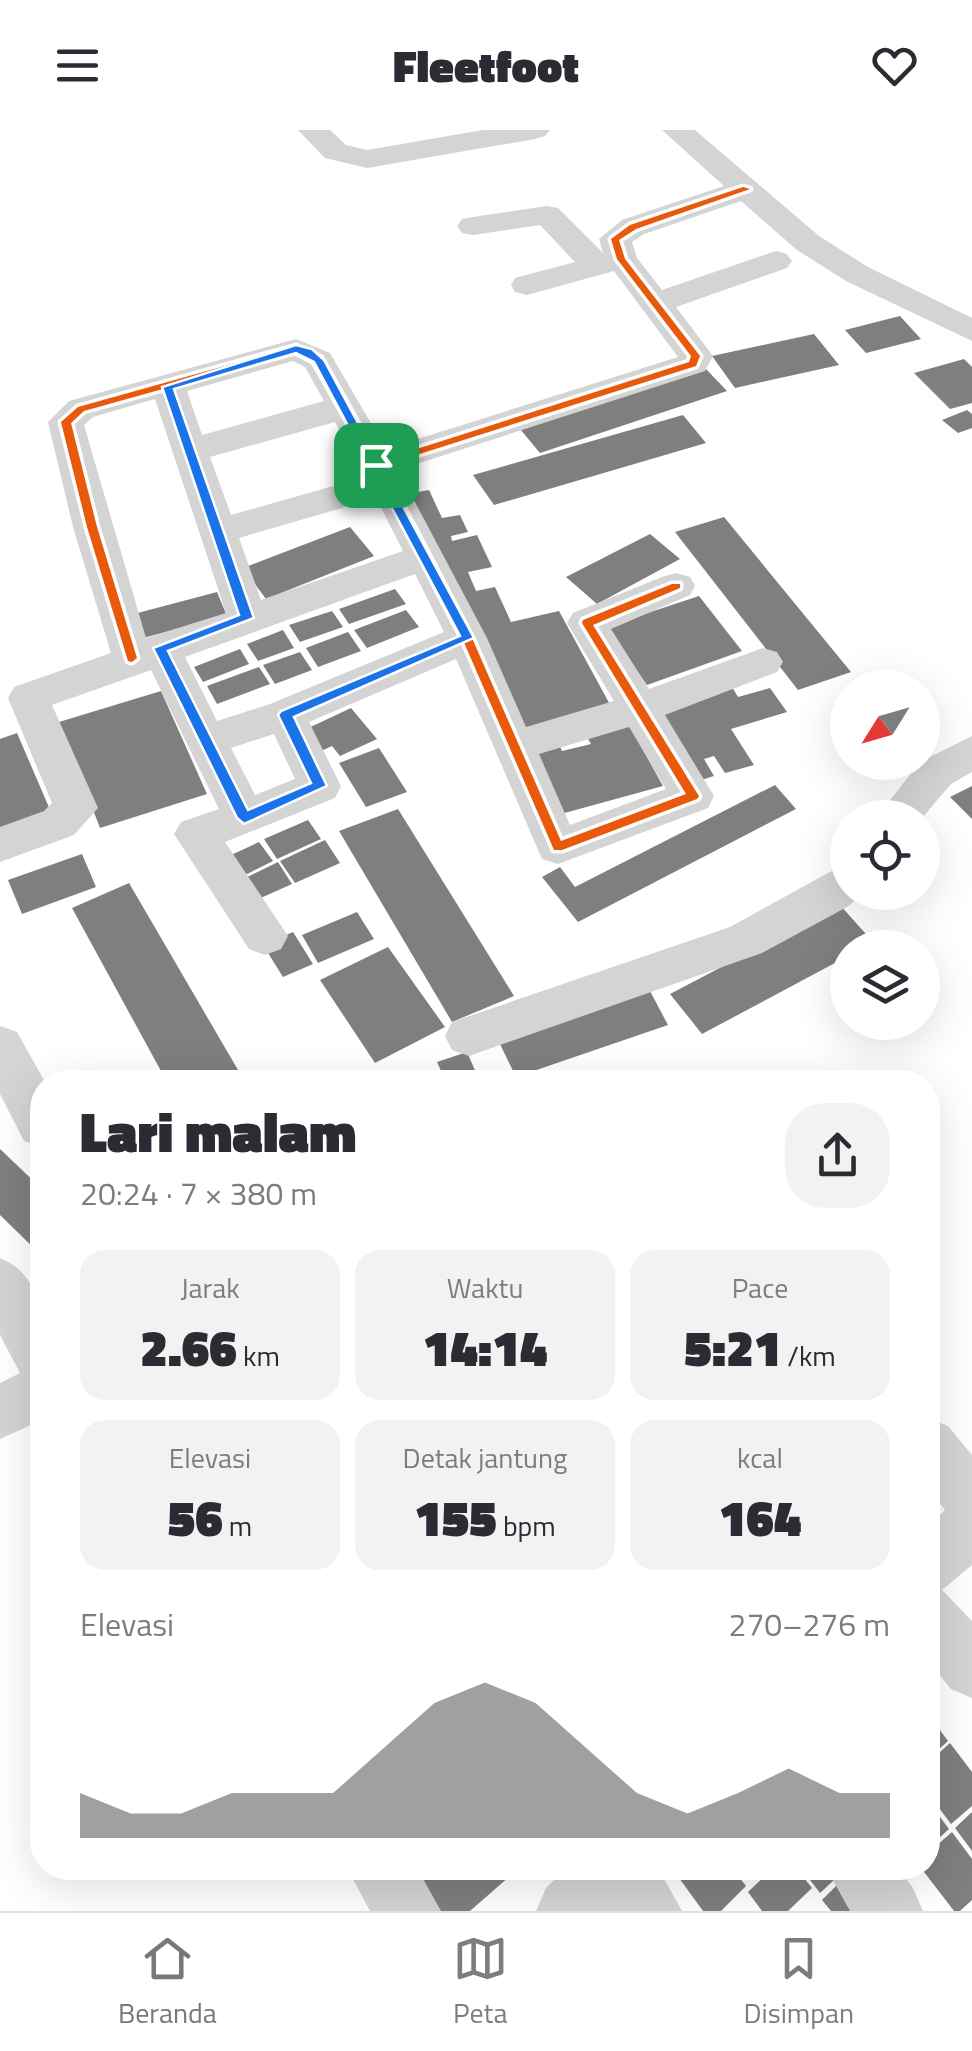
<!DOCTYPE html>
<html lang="id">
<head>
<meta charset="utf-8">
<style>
  :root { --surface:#fff; --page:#f2f2f3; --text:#2b2b33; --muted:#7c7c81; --line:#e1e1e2; --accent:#787878 }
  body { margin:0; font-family:"Titillium Web",sans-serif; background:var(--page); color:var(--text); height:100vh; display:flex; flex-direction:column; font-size:38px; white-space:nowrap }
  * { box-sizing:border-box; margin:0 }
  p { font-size:32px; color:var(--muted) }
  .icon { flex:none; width:55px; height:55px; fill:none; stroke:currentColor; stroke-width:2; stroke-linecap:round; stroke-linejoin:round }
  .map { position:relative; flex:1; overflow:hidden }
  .panel { position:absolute; left:30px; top:940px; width:910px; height:810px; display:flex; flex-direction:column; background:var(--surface); border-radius:40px; box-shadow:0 10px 40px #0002 }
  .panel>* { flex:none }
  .needle { width:65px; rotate:233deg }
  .controls { position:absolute; left:830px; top:540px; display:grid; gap:20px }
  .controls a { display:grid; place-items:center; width:110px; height:110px; border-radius:50%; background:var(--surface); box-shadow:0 10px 40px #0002; font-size:50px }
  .pin { position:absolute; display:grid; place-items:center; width:85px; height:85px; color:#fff; margin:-42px; border-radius:20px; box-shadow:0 5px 15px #0006 }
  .round { display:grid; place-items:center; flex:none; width:105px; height:105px; border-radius:40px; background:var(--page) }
  .headline { display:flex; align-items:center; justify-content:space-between; height:170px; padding:0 50px }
  h1 { font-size:55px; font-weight:800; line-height:75px }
  .stats { display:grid; grid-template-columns:repeat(3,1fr); gap:15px; height:170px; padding:10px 50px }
  .stats div { display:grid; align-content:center; border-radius:25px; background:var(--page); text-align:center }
  .stats b { font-size:50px; font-weight:800 }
  .stats small { font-size:28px; font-weight:400 }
  .stats p { font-size:28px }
  .chart { height:280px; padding:20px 50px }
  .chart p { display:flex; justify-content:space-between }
  .chart svg { width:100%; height:180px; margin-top:10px; fill:var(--accent); opacity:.7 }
  header { display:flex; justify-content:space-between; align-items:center; height:130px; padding:0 50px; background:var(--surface); font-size:45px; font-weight:800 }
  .tab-bar { display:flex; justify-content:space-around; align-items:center; height:140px; border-top:2px solid var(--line); background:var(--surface); font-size:28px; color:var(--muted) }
  .tab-bar a { display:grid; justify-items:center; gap:5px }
  .tab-bar .active { color:var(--accent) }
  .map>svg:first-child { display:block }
</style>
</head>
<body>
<header><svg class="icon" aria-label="menu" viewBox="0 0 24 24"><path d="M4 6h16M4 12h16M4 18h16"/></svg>Fleetfoot<svg class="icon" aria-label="heart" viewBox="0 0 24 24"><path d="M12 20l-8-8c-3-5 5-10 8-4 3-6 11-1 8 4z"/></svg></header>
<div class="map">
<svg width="972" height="1781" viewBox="0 0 972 1781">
  <rect width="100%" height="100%" fill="#fff"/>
  <path fill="#7f7f7f" d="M900,186L921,209L866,223L845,200Z
    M814,204L839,235L735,258L712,226Z
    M964,229L972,237V273L950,279L914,243Z
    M706,239L727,261L540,323L520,299Z
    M967,280L972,284V298L958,303L942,290Z
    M683,285L706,313L494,375L473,345Z
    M429,360L442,388L460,385L468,402L451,406L452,411L477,405L492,437L468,442L476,461L495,457L511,492L559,481L613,580L511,605L407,364Z
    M724,387L851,542L798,560L675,402Z
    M350,397L374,426L266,469L243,438Z
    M650,404L680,429L597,474L566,447Z
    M395,459L406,474L349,494L339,479Z
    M217,462L227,486L139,509L130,485Z
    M699,466L742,521L647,555L605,497Z
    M406,480L419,497L367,518L354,500Z
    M332,481L343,497L300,512L289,495Z
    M283,500L294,518L258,531L247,514Z
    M348,502L361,521L318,537L306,518Z
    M240,519L249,534L203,552L194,537Z
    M300,522L312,540L275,554L263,535Z
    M259,537L270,554L217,574L207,556Z
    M729,552L738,567L770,558L787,582L731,599L754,635L725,643L714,626L704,629L714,646L698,651L653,578Z
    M161,561L207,664L100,698L59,592Z
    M351,578L377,609L340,626L332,616L319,622L302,601Z
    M628,593L663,656L550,687L519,624L559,614L562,621L591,614L585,604Z
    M17,603L51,682L0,700V609Z
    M379,618L407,662L366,677L339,633Z
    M775,655L796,679L578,792L542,747L560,737L575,757Z
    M972,656V689L950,667Z
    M398,679L514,866L452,892L339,701Z
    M308,690L321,709L277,729L264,709Z
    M325,710L340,733L295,753L280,731Z
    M259,712L273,731L243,746L229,726Z
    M82,724L96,757L22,784L8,750Z
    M278,732L292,754L252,772L239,751Z
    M129,753L245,952H167L72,778Z
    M840,775L873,812L863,818H848V826L702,904L670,864Z
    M357,782L374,809L318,833L302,805Z
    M293,802L313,834L283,847L263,815Z
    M388,817L445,897L375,933L320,850Z
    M650,861L668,895L516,947L499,912Z
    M467,922L477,945L446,952L437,932Z
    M0,1019L42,1059V1126L0,1085Z
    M928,1584L948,1611L928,1629Z
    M950,1613L972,1642V1676L951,1694L928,1663V1633Z
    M928,1671L949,1699L928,1718Z
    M972,1682V1721L955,1698Z
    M952,1702L972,1729V1770L960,1781H954L921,1738H928V1723Z
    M399,1738H519L470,1781H426Z
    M677,1738H732L746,1756L721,1781H703L674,1741Z
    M773,1738H796L812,1758L788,1781H762L748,1762Z
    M801,1738H847L820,1763Z
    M852,1740L886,1781H831L822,1770Z"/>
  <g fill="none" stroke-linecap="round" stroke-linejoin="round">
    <path fill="#d4d4d4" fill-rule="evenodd" d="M298,0H330L346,15L367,20L483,0H550L545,6L535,9L367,38L325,28Z
      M662,0H695L819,106L868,137L972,188V211L846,151L797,120L741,71L644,104L632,112L637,128L662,160L776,121L787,124L792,131L787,138L676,177L713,226L705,241L398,340L487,508L526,597L614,571L567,493L573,483L662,447L676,443L690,447L695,456L690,465L611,499L649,559L763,518L777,522L783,532L777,542L665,585L714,666L708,678L558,734L542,729L456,529L309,592L341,656L335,668L225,712L288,806L281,819L265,825L249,819L174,704L181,692L219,679L151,540L52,575L98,678L74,705L0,732V697L44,681L52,673L8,568L14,557L111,523L73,397L48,292L69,271L296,209L330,223L386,319L678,227L614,141L527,165L515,162L511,155L515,148L575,132L540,95L473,105L462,103L457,96L462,89L473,87L547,76L558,78L603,123L599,109L622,90L724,56ZM293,231L305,237L324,271L202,305L187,261ZM155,269L226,483L146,508L84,295L93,287ZM335,292L365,347L231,385L210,327ZM376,368L403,421L261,470L239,408ZM415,444L444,502L270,574L217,591L185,527ZM629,597L666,659L570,695L539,624ZM274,604L295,649L255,665L231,618Z
      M972,606V642L951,654L922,688H876L920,632Z
      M848,732V762L864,763L847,777L762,823L469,926L452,920L445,906L452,892L730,797Z
      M0,896L17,902L45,952L42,1017L24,1011L0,964Z
      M0,1128C59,1151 42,1238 42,1290L0,1309V1253L20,1243L0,1205Z
      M928,1288L948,1296L972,1325V1435L942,1460L972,1491V1568L951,1559L928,1531V1397L945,1380L928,1359Z
      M347,1738H417L441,1781H370Z
      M566,1738H658L682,1781H536L546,1758Z
      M826,1738H898L913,1758L923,1781H850Z"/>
    <g stroke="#fff" stroke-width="7">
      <path id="cycleway" d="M743,57L750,59L636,99L619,110L625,129L700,226L696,236L382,336L472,508L561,711L686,664L582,493L583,490L672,454H680V458L593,495L697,663L699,666L697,669L562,720H554L462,508L382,353L314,232L295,222L84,281L71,293L97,397L137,528L132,532L128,531L87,397L61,292L78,277L296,216L321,228L379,331L689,232L691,226L617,129L611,109L630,95Z"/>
    </g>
    <use href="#cycleway" fill="#e8590c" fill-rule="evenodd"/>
  </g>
  <path fill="#1a73e8" stroke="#fff" stroke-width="2.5" fill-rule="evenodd" d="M296,215L312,219L324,230L474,508L294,587L327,656L244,694L237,688L153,518L239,485L162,257ZM296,223L314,232L460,506L281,581L278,585L311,653L248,680L168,521L254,488L174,259Z"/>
</svg>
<div class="controls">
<a><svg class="needle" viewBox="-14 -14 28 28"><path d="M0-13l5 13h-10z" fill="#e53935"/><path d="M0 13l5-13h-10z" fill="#7c7c81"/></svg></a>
<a><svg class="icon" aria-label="locate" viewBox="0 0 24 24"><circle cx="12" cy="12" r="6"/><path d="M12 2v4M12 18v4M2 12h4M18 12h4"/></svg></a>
<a><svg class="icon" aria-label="layers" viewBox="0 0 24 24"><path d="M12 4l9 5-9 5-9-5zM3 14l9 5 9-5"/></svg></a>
</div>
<div class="pin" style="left:376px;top:335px;background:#1e9e55"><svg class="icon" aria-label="arrive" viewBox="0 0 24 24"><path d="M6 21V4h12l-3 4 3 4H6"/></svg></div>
<section class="panel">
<div class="headline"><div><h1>Lari malam</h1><p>20:24 · 7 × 380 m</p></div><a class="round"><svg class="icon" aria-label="share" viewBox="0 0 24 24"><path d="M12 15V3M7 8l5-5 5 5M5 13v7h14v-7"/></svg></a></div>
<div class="stats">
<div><p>Jarak</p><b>2.66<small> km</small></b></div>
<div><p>Waktu</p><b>14:14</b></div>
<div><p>Pace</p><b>5:21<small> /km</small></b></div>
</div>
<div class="stats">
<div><p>Elevasi</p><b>56<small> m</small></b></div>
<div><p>Detak jantung</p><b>155<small> bpm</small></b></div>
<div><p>kcal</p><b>164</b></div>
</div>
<div class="chart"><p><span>Elevasi</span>270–276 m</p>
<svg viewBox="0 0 160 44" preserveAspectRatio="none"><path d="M0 44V33L10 38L20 38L30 33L40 33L50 33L60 22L70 11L80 6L90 11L100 22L110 33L120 38L130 33L140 27L150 33L160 33V44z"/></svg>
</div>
</section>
</div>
<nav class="tab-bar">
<a class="active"><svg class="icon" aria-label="home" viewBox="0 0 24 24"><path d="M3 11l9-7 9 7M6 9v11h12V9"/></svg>Beranda</a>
<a><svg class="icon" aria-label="map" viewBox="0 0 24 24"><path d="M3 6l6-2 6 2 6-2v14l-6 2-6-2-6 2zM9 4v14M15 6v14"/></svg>Peta</a>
<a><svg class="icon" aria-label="saved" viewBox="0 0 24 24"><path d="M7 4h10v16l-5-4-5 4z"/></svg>Disimpan</a>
</nav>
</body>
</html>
